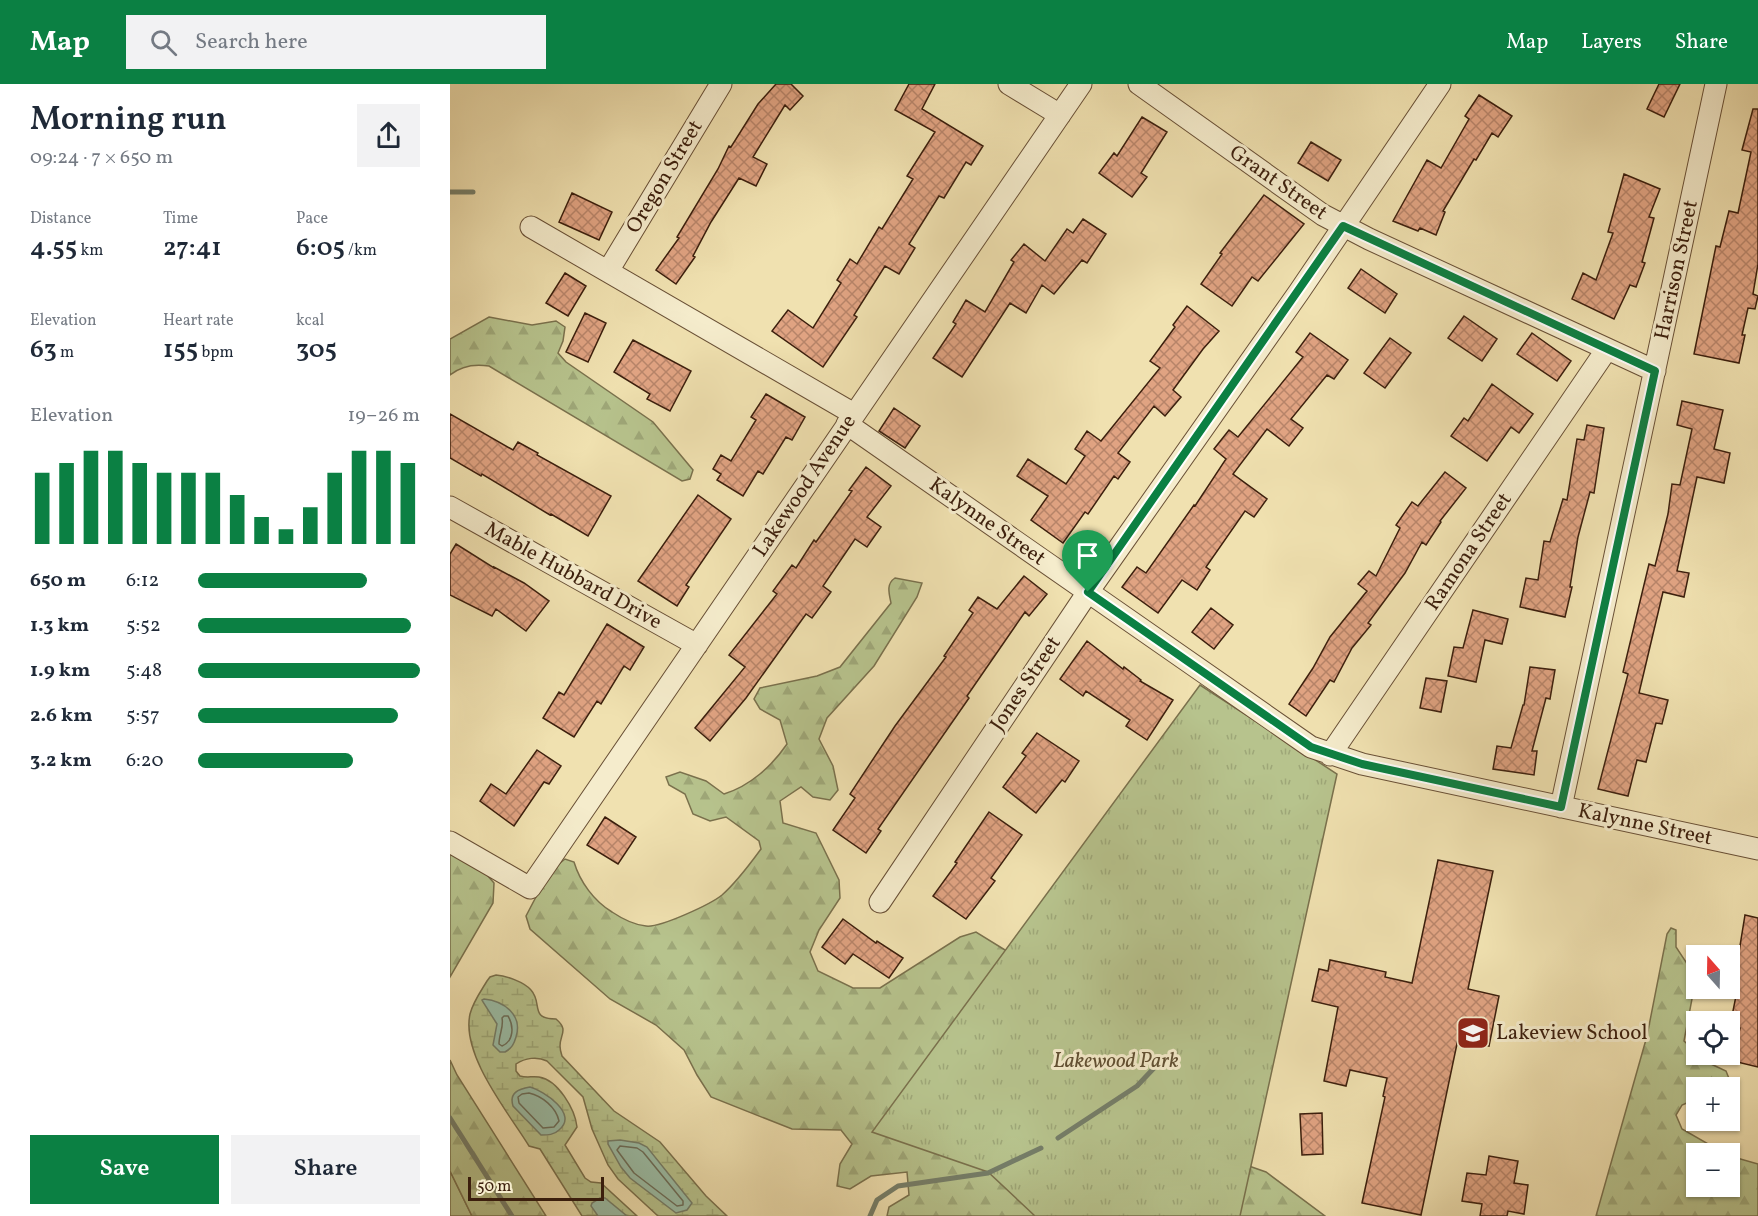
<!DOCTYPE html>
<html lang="en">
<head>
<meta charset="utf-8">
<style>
  :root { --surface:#fff; --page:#f2f2f3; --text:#1f2937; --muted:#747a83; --accent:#0b8043 }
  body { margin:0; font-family:Vollkorn,serif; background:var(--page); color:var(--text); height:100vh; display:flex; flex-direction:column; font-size:22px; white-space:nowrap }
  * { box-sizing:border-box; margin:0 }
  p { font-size:20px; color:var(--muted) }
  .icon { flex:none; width:33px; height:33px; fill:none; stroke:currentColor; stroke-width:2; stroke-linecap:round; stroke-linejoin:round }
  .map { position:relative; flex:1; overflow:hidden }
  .panel { display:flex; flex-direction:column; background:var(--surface); width:450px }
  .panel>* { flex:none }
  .needle { width:39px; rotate:340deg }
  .tools { position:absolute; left:1236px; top:861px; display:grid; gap:12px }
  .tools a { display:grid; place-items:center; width:54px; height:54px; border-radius:0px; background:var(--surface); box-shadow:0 2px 4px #0004; font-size:30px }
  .scale { position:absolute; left:18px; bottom:15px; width:136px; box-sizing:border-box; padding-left:6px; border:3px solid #3c1f0d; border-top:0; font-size:16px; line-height:21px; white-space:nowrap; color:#3c1f0d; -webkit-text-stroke:4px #f5eccc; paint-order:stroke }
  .pin { position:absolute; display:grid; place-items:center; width:51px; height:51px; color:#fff; margin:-62px -26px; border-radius:50% 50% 50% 0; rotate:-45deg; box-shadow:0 0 6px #0007 }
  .pin .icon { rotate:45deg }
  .round { display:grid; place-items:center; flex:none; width:63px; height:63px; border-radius:0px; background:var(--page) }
  .headline { display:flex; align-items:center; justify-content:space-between; height:102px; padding:0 30px }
  h1 { font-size:33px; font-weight:600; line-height:45px }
  .figures { display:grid; grid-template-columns:repeat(3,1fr); gap:9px; height:102px; padding:6px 30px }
  .figures div { display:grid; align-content:center }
  .figures b { font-size:26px; font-weight:600 }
  .figures small { font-size:16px; font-weight:400 }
  .figures p { font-size:16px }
  .chart { height:168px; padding:12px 30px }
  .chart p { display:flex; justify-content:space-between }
  .chart svg { width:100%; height:108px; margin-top:6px; stroke:var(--accent); stroke-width:6 }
  .action { display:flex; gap:12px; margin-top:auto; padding:12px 30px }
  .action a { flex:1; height:69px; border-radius:0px; background:var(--accent); color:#fff; font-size:24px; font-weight:600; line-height:69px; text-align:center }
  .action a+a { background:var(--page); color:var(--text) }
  ul { padding:0 30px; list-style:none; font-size:20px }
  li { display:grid; grid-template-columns:96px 72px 1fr; align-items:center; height:45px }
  li i { height:15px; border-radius:8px; background:var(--accent) }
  header { display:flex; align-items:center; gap:36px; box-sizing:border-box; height:84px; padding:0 30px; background:var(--accent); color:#fff }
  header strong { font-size:28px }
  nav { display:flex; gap:33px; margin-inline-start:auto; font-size:21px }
  .search { width:420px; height:54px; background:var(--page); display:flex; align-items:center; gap:15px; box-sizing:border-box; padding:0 21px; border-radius:0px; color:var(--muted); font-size:22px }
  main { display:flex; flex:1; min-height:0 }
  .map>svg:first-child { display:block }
</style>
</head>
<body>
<header>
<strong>Map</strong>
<div class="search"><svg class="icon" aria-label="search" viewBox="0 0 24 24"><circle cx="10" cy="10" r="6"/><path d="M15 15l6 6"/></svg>Search here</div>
<nav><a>Map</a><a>Layers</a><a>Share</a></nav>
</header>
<main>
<section class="panel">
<div class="headline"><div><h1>Morning run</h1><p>09:24 · 7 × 650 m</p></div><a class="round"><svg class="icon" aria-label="share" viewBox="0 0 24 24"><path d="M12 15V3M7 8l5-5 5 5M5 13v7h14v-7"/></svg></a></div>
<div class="figures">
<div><p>Distance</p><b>4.55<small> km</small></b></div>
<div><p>Time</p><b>27:41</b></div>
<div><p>Pace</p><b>6:05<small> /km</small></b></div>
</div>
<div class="figures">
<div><p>Elevation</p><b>63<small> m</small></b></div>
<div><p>Heart rate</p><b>155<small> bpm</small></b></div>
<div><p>kcal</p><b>305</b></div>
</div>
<div class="chart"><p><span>Elevation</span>19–26 m</p>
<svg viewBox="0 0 160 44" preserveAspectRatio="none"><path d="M5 44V15M15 44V11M25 44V6M35 44V6M45 44V11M55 44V15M65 44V15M75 44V15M85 44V24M95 44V33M105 44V38M115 44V29M125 44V15M135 44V6M145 44V6M155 44V11"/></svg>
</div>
<ul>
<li><b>650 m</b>6:12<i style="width:76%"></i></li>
<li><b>1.3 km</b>5:52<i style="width:96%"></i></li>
<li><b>1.9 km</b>5:48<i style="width:100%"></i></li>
<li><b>2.6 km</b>5:57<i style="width:90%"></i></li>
<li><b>3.2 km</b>6:20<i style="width:70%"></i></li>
</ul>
<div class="action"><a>Save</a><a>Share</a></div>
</section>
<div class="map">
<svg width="1308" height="1132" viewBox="0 0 1308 1132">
  <defs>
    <pattern id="forest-firs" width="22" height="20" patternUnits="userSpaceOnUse" patternTransform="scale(1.5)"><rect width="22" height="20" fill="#b7c38d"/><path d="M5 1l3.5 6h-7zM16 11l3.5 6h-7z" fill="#9ea778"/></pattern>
    <pattern id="wetland-marsh" width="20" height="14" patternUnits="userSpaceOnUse" patternTransform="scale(1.5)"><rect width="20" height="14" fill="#b7c38d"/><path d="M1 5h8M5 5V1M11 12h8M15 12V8" fill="none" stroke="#9ea778"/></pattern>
    <pattern id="park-tufts" width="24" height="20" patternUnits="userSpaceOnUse" patternTransform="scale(1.5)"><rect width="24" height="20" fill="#b7c38d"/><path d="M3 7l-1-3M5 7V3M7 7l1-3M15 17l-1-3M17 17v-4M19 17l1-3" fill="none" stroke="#9ea778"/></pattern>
    <pattern id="building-cross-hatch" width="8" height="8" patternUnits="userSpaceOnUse" patternTransform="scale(1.5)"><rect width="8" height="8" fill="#e0a382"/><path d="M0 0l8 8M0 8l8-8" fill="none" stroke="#b78469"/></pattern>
  </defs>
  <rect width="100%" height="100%" fill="#f0e1b0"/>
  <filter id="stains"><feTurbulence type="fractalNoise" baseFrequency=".00333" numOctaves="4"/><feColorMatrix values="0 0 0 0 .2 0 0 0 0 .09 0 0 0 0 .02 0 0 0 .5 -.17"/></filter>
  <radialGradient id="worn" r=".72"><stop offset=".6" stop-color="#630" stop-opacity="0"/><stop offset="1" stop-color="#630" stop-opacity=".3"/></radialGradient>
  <path fill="#b7c38d" stroke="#7a714d" stroke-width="1.5" d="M0,1087L22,1132H0Z"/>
  <path fill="url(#forest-firs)" stroke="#7a714d" stroke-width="1.5" d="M39,233L82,241L106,237L115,243L113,257L108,269L116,278L203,338L243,386L240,395L232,397L39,282C26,280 11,282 0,291V255Z
    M445,494L472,499L467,513L424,582L377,634L369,655L383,682L388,706L380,716L363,713L351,703L330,717L333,739L366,749L389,796L390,814L369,846L360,868L368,887L403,904H430L510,853L526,848L568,874L602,1132H437L439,1123L459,1111L457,1088L421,1092L400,1105L387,1102L390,1080L402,1060L391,1046L342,1045L261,1013L247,991L234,966L206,941L160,915L80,845L76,832L99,788L115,775L124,778C130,798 144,817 162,828C171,834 185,841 196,842C210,844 261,820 272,811C287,798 300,780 311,765L309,757L276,733L260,737L243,730L235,710L219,701L216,693L230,688L256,697L274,710C300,702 322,682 337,660L330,636L310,625L304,615L310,604L367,592L390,583L441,519C439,509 436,500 445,494Z
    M0,766L31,784L44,799L43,819L0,893Z
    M1221,844L1226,846V863L1236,878L1245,899L1234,957L1246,968V970L1250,971L1261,980L1276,987L1280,997L1272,1003L1246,1004V1015L1232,1021L1226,1031L1232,1045L1274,1069L1246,1070V1102H1280V1072L1308,1080V1132H1146L1197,952L1217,850Z
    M0,976L7,991L96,1132H22L0,1087Z
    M796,1081L816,1088L875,1132H784Z"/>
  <path fill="url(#wetland-marsh)" stroke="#7a714d" stroke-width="1.5" d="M46,891C57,892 74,898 81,906C93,919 79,935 106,935C119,946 110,950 110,962C110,966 111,969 112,972L164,1027L210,1058L256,1112L277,1132H208L168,1095L158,1081L142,1045L133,1013L97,977C87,972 75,974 66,980V987L70,992C77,994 82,992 89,993C108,996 125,1025 127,1043L115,1061L135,1094L141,1098L151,1099L187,1132H132L90,1065L79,1062C58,1028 11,971 20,930C23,918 31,907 37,897L40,893Z"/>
  <path fill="url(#park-tufts)" stroke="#7a714d" stroke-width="1.5" d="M750,601L887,690L790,1132H585L538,1088L422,1048Z"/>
  <path fill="#9bbea7" stroke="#757e69" stroke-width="1.5" d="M34,915C54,917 73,931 66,953C64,960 62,964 55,968H50L43,961L47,940L33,918L32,916Z
    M80,1003C94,1007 129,1030 109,1046C104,1051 98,1051 91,1051L63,1022C59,1009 68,1005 80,1003Z
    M170,1056L189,1059L197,1063L242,1119L237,1126L226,1129L180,1094L171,1083L158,1060V1057Z
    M150,1114H155L177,1132H148L141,1122L142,1119Z"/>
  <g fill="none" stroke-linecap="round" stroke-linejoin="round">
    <path stroke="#6c6e5a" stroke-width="1.5" d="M54,932H58C64,942 64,957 52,962L49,960C49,950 54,943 52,934Z
      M79,1009C92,1012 106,1023 109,1037L104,1043L93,1044L69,1019L68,1013L72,1010Z
      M170,1062L187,1064L193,1068L233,1117V1121L227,1122L184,1089L167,1066Z"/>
    <path stroke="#757e69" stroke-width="5" d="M0,108H23
      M0,1034L62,1132
      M608,1054L687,1002L705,983
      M420,1132L427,1116L448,1102L538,1089L591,1064"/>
  </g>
  <path fill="url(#building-cross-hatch)" stroke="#3c1f0d" stroke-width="1.5" d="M326,0H341L353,12L340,26L335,21L303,73L317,80L306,102L289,94L261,138L243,172L245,173L226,200L206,186L229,154L227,153L268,85L279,62L281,63L308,20Z
    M459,0H485L472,25L533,62L521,81L516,78L494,114L489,112L459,160L465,164L449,190L435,182L404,231L407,233L373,283L322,247L338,226L363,244L391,199L387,196L400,175L407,180L429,143L432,145L463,95L457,92L485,48L445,26Z
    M1209,0H1230L1214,33L1197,25Z
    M1029,11L1062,32L1048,53L1042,49L1026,76L1024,75L993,127L995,128L986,151L970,144L968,147L943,137L977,76L991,84L1019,35L1015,32Z
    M1303,25H1308V180L1303,210L1308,212L1305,225L1298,224L1292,251H1295L1289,279L1244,270L1266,162L1270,163L1279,127L1288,129L1301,68L1292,66Z
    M692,33L717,48L691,89L697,93L682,113L649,89L664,69L667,72Z
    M861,58L891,76L878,97L848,79Z
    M1174,90L1210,105L1199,133L1204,134L1192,178L1195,179L1186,203L1180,201L1164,235L1122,215L1133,189L1146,196L1163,149L1158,148Z
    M122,109L162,128L149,156L109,138Z
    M814,111L854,140L808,197L802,193L782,222L751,200L772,170L770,169Z
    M633,135L656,150L637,179L632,176L604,210L592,201L576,229L560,219L512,293L483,274L506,240L503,238L516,216L535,228L564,178L561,176L574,160L595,177L617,145L623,149Z
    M911,185L947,210L935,229L898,204Z
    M115,189L136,202L118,232L96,219Z
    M737,222L769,247L753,265L723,306L731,313L715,332L704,322L668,369L680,378L668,395L664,392L638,430L635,428L613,459L581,436L598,412L567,392L578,375L616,400L635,372L625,365L637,347L651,357L710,284L700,277L725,243L723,241Z
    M135,229L156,239L138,278L116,268Z
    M1014,232L1047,255L1032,277L998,254Z
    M860,249L898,276L884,295L877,291L841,335L853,344L839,362L817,345L783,390L817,415L804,433L795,427L756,483L760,486L747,506L732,496L708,529L672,503L687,483L696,489L744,421L745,422L776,375L764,365L779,346L788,353L853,273L846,268Z
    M1082,249L1121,277L1107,297L1067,270Z
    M940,254L961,269L935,304L914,289Z
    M183,256L241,287L220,327L197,315L200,310L164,288Z
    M1042,300L1083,330L1069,349L1061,343L1037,377L1001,352L1014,334L1018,337Z
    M316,310L355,333L342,356L336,353L313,390L308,387L293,412L267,396L271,390L263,385L271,371L281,377L306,336L301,333Z
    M1232,317L1273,326L1264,365L1280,369L1274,399L1247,393L1227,487L1239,489L1234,513L1213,508L1189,609L1218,616L1212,640L1206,639L1196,678L1187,676L1178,712L1148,705L1178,590L1173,588L1199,480L1205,482L1218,430L1222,400L1230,401L1242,345L1227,341Z
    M444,324L470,342L455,364L429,347Z
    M0,330L63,366L68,358L88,369L87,371L161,412L138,452L101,430L100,431L32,390L31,392L0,374Z
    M1137,341L1154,344L1144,409L1140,408L1128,453L1120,503H1122L1115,533L1070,523L1076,494L1088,496L1094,457L1100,458L1113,415L1117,416L1127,355L1134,356Z
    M416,383L441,402L417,433L431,443L417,463L405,455L373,502L381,508L362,534L356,530L296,614L260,657L245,644L295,583L279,571L327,510L323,507L342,481L346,484L364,456L366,458L402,407L399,406Z
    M995,388L1016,404L990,437L991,438L976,461L972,458L955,489L918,539L921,541L902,564L884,598L880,596L856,632L839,620L863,584L880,553L917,507L908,500L919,487L926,492L950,444L946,441L962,418L968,422Z
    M248,411L281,435L236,501L239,503L227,522L188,497Z
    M6,460L44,484V483L74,499L99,517L76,547L46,525L42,532L0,511V470Z
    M574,492L597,510L579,532L575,528L517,612L519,614L428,745L431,747L416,769L383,746L405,714L400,710L445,642L496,573L494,572L523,529L519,526L528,513L547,525Z
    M761,524L783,541L764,565L742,548Z
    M1023,526L1058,535L1052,560L1035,556L1026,598L998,592L1004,563L1013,564Z
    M157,540L194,563L180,586L174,582L151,620L147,617L124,653L93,634L109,608L114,611Z
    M637,557L673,585L674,583L691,596L690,597L723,616L697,656L676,642L680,636L636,607L633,612L610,595Z
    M1080,583L1105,586L1100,615L1096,614L1082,667H1087L1084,691L1043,685L1047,662L1061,664L1073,621H1074Z
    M976,594L997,597L991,628L970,624Z
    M587,649L629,677L615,698L612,696L586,729L553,703L576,672L572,669Z
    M87,666L111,682L99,700L94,698L64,742L30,717L41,700L56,710Z
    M539,728L572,751L541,794L545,797L516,835L483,812L507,779L505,778Z
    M155,733L186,753L168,780L137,761Z
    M988,776L1043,787L1018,905L1049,912L1039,962L1008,955L971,1131L912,1119L935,1013L933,1012L937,994L900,986L896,1002L874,997L888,923L862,917L869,885L878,887L880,876L936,888L935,893L962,899Z
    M1295,831L1308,834V983L1283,977L1290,944L1280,942L1289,897L1282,896L1286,873L1288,874Z
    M393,835L426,859L427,857L453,874L439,894L403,870L395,880L372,863Z
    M872,1029L873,1070L852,1071L850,1030Z
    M1039,1072L1068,1077L1064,1099L1078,1101L1074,1130L1058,1127L1057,1132H1030L1032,1120L1012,1117L1017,1089L1036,1091Z"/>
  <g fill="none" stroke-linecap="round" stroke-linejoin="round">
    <g stroke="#695036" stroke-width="23">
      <path id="minor" d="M559,0L610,31
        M689,0L873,131L919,155L1205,287
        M81,143L404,330
        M158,187L271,0
        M397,340L861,663L912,680L1308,765
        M0,423L247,561
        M880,671L1157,265
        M1111,723L1266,0
        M0,758L80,804L631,0
        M430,818L638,508L849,208L990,0"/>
    </g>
    <use href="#minor" stroke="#f5eccc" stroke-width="21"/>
  </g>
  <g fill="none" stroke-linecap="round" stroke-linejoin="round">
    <g stroke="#fff" stroke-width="12">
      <path id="route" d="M893,142L1205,287L1111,723L912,680L861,663L638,508Z"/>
    </g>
    <use href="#route" stroke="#0b8043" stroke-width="8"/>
  </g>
  <defs>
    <g id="school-square" transform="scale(1.725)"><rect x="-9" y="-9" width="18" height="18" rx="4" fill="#8f2418" stroke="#f5eccc"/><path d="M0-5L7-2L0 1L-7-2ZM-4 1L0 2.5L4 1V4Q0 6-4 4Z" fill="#fff"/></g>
  </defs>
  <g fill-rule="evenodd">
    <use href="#school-square" x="1023" y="949"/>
  </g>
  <g text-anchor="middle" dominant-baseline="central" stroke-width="6" stroke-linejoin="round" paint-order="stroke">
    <g font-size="21" fill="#3c1f0d" stroke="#f5eccc">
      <text transform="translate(215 93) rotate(-59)">Oregon Street</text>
      <text transform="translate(828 99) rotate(35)">Grant Street</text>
      <text transform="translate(1227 186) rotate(-78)">Harrison Street</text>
      <text transform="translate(355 402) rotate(-56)">Lakewood Avenue</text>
      <text transform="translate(537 438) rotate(35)">Kalynne Street</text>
      <text transform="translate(1019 468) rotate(-56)">Ramona Street</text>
      <text transform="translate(123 492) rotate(29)">Mable Hubbard Drive</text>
      <text transform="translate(576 600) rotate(-56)">Jones Street</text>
      <text transform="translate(1195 741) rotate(12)">Kalynne Street</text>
    </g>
    <g font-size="21" fill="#3c1f0d" stroke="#f5eccc" text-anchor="start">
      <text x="1046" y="949">Lakeview School</text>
    </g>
    <g font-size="21" font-style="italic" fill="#615033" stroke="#f5eccc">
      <text x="666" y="977">Lakewood Park</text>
    </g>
  </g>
  <rect width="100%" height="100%" filter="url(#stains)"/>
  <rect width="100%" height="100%" fill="url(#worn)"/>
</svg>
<div class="tools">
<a><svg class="needle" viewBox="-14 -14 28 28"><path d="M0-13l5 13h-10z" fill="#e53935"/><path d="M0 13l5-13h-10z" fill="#747a83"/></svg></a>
<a><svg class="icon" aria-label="locate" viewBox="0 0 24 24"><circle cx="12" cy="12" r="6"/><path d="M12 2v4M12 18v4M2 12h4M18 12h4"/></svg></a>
<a>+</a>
<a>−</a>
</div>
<div class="scale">50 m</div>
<div class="pin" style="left:638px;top:508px;background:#1e9e55"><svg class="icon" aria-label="arrive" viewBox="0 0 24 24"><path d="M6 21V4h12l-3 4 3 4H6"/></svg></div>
</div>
</main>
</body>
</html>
